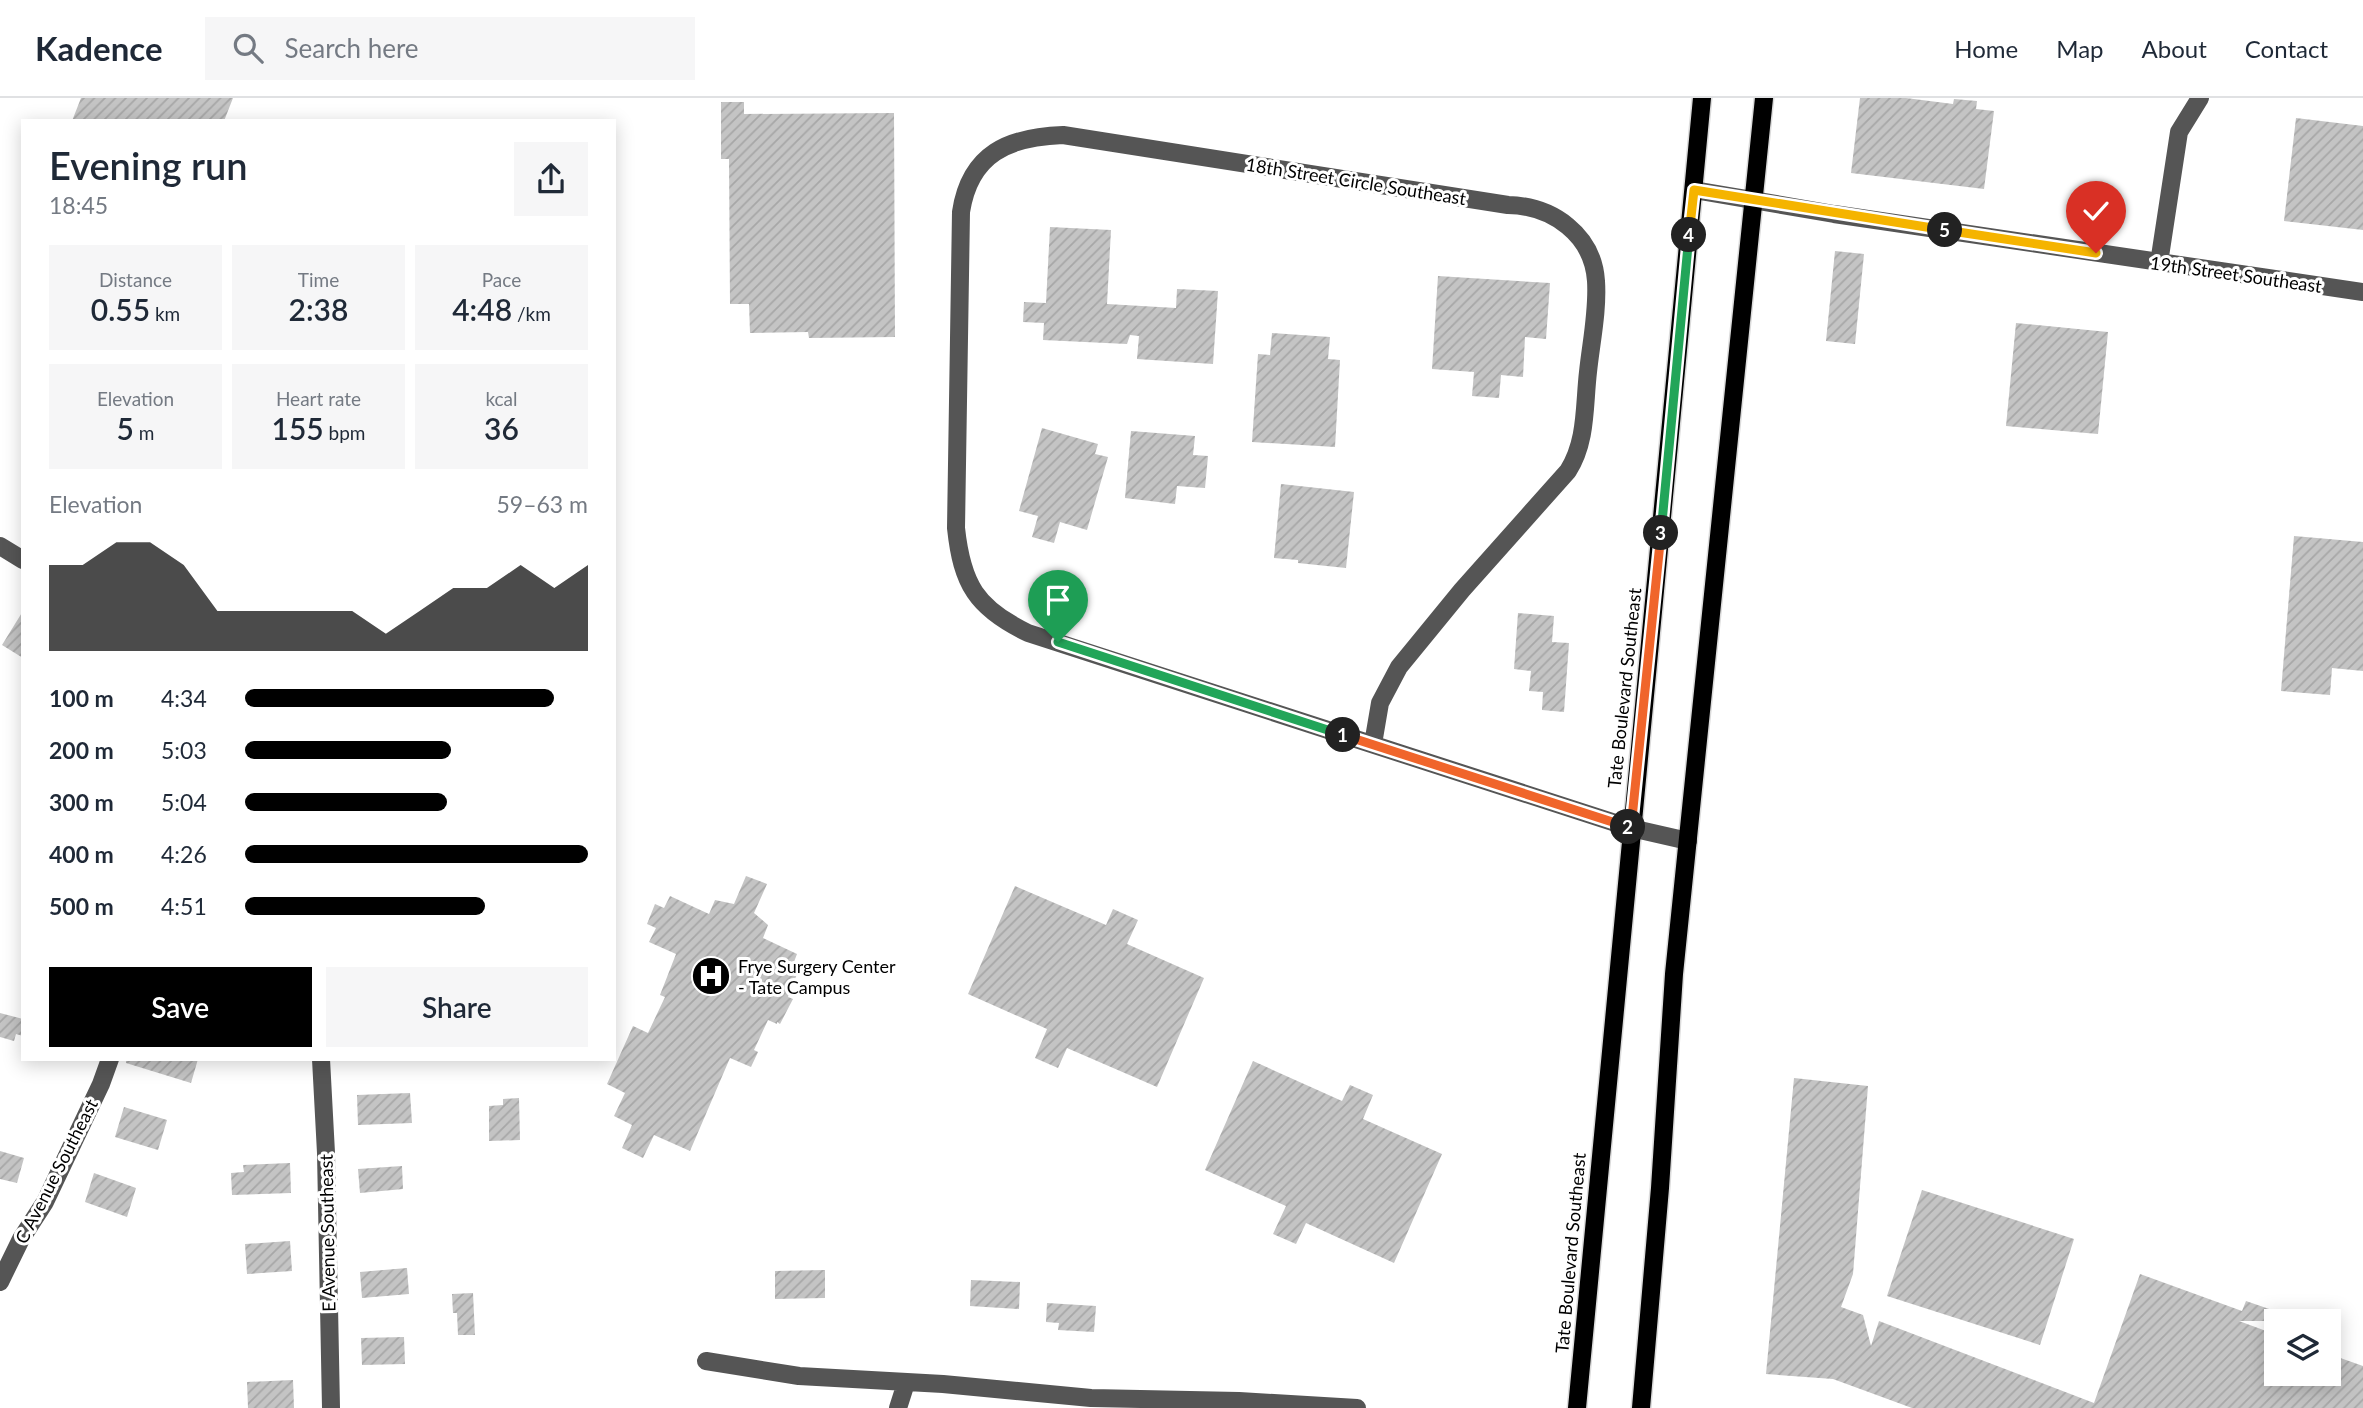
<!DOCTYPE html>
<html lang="en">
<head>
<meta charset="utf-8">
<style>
  :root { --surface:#fff; --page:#f6f6f7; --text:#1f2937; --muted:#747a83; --line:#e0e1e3; --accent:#000 }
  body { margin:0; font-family:Lato,sans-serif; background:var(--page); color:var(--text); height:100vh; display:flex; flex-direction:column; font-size:26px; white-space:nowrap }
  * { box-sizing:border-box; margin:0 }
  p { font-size:23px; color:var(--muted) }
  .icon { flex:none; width:38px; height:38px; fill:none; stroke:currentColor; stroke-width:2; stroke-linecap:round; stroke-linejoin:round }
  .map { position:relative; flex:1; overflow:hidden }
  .sheet { position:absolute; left:21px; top:21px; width:595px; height:942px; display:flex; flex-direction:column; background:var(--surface); border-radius:0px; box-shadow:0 4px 18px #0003 }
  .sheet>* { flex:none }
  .controls { position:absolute; left:2264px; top:1211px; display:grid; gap:14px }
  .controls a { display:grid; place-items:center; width:77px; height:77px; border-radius:0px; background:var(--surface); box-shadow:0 4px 18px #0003; font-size:35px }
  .pin { position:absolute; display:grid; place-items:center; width:60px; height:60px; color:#fff; margin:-72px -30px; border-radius:50% 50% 50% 0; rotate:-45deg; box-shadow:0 0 7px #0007 }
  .pin .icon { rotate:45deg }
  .km { position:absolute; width:35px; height:35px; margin:-18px; border-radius:50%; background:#222; color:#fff; font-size:19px; line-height:35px; text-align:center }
  .round { display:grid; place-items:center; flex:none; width:74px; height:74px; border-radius:0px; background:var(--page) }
  .overview { display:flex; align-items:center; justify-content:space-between; height:119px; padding:0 28px }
  h1 { font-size:38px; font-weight:600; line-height:52px }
  .stats { display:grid; grid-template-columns:repeat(3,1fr); gap:10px; height:119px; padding:7px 28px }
  .stats div { display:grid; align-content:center; border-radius:0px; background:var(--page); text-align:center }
  .stats b { font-size:30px; font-weight:600 }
  .stats small { font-size:19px; font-weight:400 }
  .stats p { font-size:19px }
  .chart { height:196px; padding:14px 28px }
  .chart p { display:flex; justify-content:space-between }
  .chart svg { width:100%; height:126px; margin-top:7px; fill:var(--accent); opacity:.7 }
  .action { display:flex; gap:14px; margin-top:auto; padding:14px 28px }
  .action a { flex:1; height:80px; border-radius:0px; background:var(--accent); color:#fff; font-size:28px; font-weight:600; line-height:80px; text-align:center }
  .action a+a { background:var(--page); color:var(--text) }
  ul { padding:0 28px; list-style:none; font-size:23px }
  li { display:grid; grid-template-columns:112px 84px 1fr; align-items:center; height:52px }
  li i { height:18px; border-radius:9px; background:var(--accent) }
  header { display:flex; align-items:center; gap:42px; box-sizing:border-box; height:98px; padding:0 35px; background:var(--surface); border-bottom:2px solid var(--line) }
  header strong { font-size:33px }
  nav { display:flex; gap:38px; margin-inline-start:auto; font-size:24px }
  .search { width:490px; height:63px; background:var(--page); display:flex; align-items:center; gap:18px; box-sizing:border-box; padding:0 24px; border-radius:0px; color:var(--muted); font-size:26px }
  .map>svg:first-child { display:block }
</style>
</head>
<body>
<header>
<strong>Kadence</strong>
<div class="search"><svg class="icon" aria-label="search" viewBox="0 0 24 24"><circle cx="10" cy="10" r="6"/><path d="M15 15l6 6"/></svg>Search here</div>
<nav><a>Home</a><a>Map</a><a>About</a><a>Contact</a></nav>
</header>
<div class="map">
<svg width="2363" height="1310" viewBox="0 0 2363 1310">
  <defs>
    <pattern id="building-hatch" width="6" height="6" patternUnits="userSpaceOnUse" patternTransform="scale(1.75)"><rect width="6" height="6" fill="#c4c4c4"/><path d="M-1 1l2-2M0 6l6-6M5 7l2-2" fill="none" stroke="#a7a7a7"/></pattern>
  </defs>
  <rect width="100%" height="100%" fill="#fff"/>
  <path fill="url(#building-hatch)" d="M81,0H233L224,23H72Z
    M1860,0H1906L1953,6L1954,1L1977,3L1976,11L1994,13L1984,91L1851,75Z
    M721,4H744V16L894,15L895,239L809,240L808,234L750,235L749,206H730L729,61H721Z
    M2296,20L2363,28V132L2284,123Z
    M1050,129L1111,132L1107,206L1176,210L1177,191L1218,193L1213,266L1137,261L1139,238L1130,237L1127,246L1043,242L1044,225L1023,224L1024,204L1046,205Z
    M1835,153L1864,156L1855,246L1826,243Z
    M1438,178L1550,185L1546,241L1525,239L1523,279L1501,277L1499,300L1472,298L1474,274L1432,271Z
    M2016,225L2108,234L2098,336L2006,328Z
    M1272,235L1330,239L1328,261L1340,262L1335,349L1252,344L1258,256L1270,257Z
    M1042,330L1098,346L1095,356L1108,359L1087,432L1060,424L1054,445L1032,439L1038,418L1019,413Z
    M1131,333L1195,338L1193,357L1208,358L1205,390L1177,388L1175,406L1125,400Z
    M1281,386L1354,394L1346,470L1298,465V462L1274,460Z
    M2294,438L2363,444V573L2332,570L2330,597L2281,593Z
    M23,513V560L2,547Z
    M1518,515L1554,518L1552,544L1569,545L1564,614L1542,612L1543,594L1529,593L1531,573L1514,571Z
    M746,778L767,786L754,815L768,827L763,840L797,856L792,869L799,871L788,899L793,901L780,926L777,924V926L768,922L754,952L758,954L751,969L730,960L690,1053L654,1037L643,1060L622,1050L632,1027L614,1018L625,995L607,986L633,928L648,935L665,899L660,897L676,856L649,844L656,830L647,826L655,806L664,810L670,798L709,816L715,802L734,806Z
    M1015,788L1106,827L1113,811L1138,822L1127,846L1204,880L1157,989L1067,950L1058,970L1035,960L1047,931L968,896Z
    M0,915L23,921V938L16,936L14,943L0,939Z
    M126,961H198L191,985L126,965Z
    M1253,963L1342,1003L1350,987L1373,997L1363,1021L1442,1056L1394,1165L1306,1125L1296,1146L1273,1136L1286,1108L1205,1072Z
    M1794,980L1868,988L1853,1176L1841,1209L1863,1217L1871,1248L1879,1223L2094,1305L2140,1176L2242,1213L2246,1203L2298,1221V1223H2239L2277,1237V1276H2329V1256L2363,1268V1310H1912L1833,1281L1766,1276Z
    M410,995L412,1025L358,1027L357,997Z
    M519,1000L520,1042L489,1043V1008L503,1007V1001Z
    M124,1009L167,1022L158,1052L115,1039Z
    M0,1053L24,1060L17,1085L0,1081Z
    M290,1065L291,1095L232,1097L231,1075L244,1074L243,1067Z
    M402,1068L403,1091L360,1095L358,1071Z
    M94,1075L136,1090L127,1119L85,1104Z
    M1922,1092L2074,1141L2040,1247L1887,1198Z
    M290,1143L292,1173L247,1176L245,1146Z
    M407,1170L409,1196L362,1200L360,1174Z
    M825,1172V1200L775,1201V1173Z
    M971,1182L1020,1184L1019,1211L970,1208Z
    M473,1195L475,1237H458L457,1215H453L452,1196Z
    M1047,1205L1096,1208L1094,1234L1058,1232L1059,1225L1046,1224Z
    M404,1239L405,1266L362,1267L361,1240Z
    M293,1282L294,1310H248L247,1284Z"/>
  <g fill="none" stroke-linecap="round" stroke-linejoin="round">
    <g stroke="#dbdbdb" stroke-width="21">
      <path id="major" d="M1577,1310L1702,0
        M1641,1310L1660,1090L1674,876L1764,0"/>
    </g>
    <path stroke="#555" stroke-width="18" d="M1694,92L1834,116L2363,194
      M2159,165L2179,34L2200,0
      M0,448L23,462
      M1373,646L1380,605L1399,569L1462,492L1568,373C1587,343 1584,308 1588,274C1591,245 1598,213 1596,183C1593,137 1553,108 1508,107L1063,37C1009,39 970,55 961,114L956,430C962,486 976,510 1028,535L1631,730L1688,743
      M321,961L326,1055L331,1310
      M0,1184L21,1141L45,1104L101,986L110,961
      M706,1263L799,1278L943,1286L1091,1300L1239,1303L1357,1310
      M898,1310L906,1285"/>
    <use href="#major" stroke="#000" stroke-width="18"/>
  </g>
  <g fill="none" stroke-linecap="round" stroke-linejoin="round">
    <g stroke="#fff" stroke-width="14">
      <path id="split-1" d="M1058,544L1343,637"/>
    </g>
    <g stroke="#fff" stroke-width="14">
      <path id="split-2" d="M1343,637L1628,729"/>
    </g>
    <g stroke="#fff" stroke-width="14">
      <path id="split-3" d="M1628,729L1631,730L1661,435"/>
    </g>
    <g stroke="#fff" stroke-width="14">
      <path id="split-4" d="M1661,435L1689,137"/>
    </g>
    <g stroke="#fff" stroke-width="14">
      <path id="split-5" d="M1689,137L1694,92L1945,132"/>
    </g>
    <g stroke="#fff" stroke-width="14">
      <path id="split-6" d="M1945,132L2096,155"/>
    </g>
    <use href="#split-1" stroke="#22a559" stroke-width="9"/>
    <use href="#split-2" stroke="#f0652b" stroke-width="9"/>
    <use href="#split-3" stroke="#f0652b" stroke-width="9"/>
    <use href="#split-4" stroke="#22a559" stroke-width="9"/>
    <use href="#split-5" stroke="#f5b400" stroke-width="9"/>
    <use href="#split-6" stroke="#f5b400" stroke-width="9"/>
  </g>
  <defs>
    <g id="hospital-disc" transform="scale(2.0125)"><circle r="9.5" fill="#000" stroke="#fff"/><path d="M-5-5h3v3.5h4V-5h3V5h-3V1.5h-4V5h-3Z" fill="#fff"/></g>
  </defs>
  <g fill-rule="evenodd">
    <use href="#hospital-disc" x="711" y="878"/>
  </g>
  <g text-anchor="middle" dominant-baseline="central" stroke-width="6" stroke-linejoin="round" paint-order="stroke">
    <g font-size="18" fill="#000" stroke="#fff">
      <text transform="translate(1356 83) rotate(9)">18th Street Circle Southeast</text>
      <text transform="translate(2236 176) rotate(8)">19th Street Southeast</text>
      <text transform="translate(1624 590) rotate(-84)">Tate Boulevard Southeast</text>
      <text transform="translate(56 1073) rotate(-63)">C Avenue Southeast</text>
      <text transform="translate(327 1135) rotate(-91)">E Avenue Southeast</text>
      <text transform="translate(1570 1155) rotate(-85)">Tate Boulevard Southeast</text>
    </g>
    <g font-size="18" fill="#000" stroke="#fff" text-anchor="start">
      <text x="738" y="868">Frye Surgery Center<tspan x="738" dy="21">- Tate Campus</tspan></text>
    </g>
  </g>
</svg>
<div class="controls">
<a><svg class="icon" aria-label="layers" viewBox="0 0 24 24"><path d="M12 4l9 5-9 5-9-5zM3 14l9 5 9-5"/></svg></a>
</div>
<div class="pin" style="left:1058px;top:544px;background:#1e9e55"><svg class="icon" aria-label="arrive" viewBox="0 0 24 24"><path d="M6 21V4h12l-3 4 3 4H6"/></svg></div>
<div class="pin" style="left:2096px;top:155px;background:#d93025"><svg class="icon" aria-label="check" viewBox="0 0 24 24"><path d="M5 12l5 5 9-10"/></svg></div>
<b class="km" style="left:1343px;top:637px">1</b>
<b class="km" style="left:1628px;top:729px">2</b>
<b class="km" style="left:1661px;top:435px">3</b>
<b class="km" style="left:1689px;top:137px">4</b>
<b class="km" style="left:1945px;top:132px">5</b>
<section class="sheet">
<div class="overview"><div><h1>Evening run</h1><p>18:45</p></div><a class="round"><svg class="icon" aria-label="share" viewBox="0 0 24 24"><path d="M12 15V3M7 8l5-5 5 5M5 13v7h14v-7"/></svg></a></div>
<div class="stats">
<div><p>Distance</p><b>0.55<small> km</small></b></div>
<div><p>Time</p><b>2:38</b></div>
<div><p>Pace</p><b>4:48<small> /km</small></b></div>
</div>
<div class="stats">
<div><p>Elevation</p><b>5<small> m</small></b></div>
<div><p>Heart rate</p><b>155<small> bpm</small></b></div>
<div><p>kcal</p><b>36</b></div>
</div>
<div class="chart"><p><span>Elevation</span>59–63 m</p>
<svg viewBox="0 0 160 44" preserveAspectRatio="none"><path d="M0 44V14L10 14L20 6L30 6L40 14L50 30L60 30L70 30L80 30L90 30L100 38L110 30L120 22L130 22L140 14L150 22L160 14V44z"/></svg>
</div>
<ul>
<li><b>100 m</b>4:34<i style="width:90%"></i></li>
<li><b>200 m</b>5:03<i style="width:60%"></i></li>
<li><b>300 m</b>5:04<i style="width:59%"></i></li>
<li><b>400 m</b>4:26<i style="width:100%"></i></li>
<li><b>500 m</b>4:51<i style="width:70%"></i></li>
</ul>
<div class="action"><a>Save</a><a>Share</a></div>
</section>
</div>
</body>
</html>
